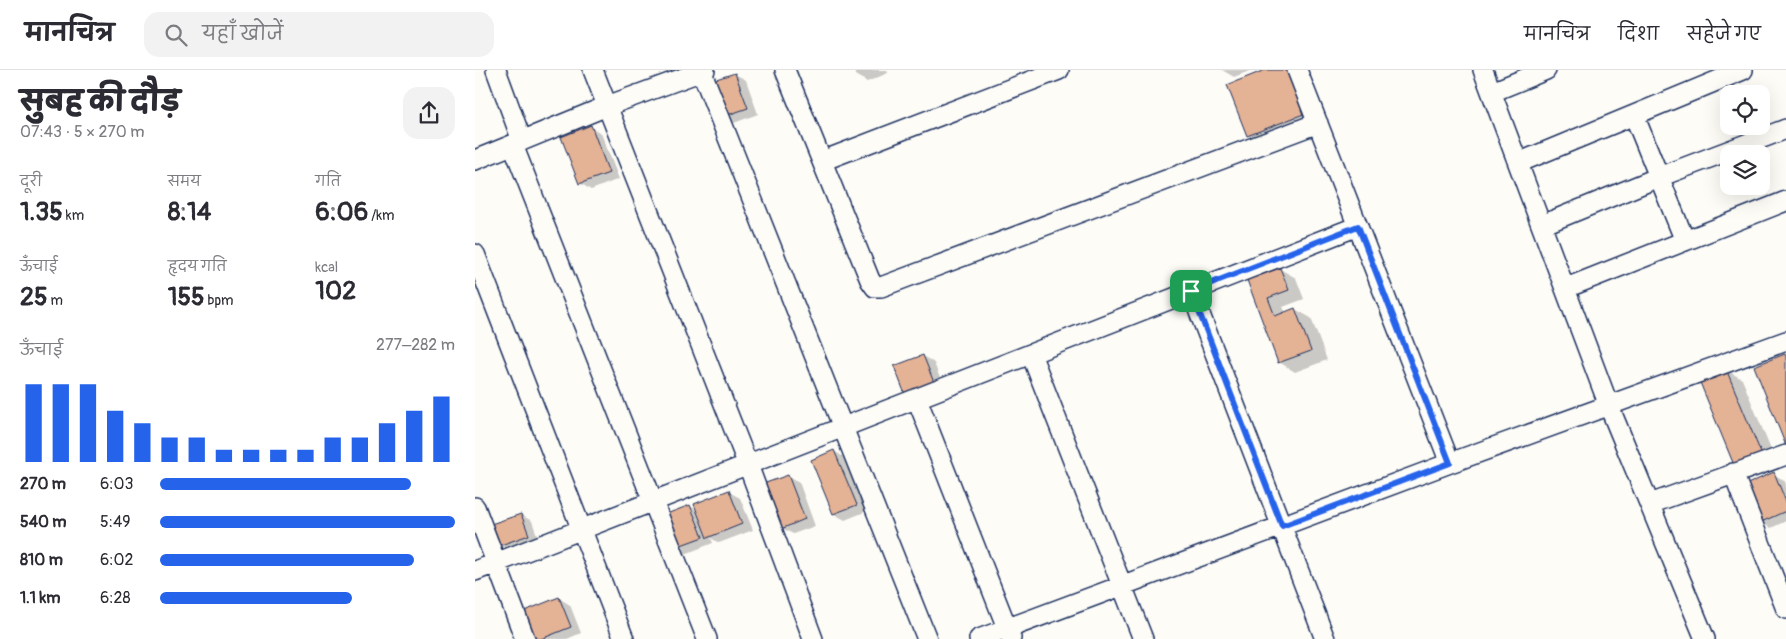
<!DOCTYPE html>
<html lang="hi">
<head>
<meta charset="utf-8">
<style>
  :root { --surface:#fff; --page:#f2f2f3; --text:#2b2b33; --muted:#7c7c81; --line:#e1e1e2; --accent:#2563eb }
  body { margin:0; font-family:Pangolin,"Playpen Sans Deva",sans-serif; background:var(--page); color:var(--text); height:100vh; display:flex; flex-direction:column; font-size:19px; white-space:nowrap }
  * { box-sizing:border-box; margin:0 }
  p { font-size:16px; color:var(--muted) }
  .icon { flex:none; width:28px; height:28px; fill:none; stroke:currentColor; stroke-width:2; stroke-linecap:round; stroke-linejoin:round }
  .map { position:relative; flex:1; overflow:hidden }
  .panel { display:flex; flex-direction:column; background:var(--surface); width:475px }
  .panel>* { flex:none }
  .tools { position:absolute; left:1245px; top:15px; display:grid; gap:10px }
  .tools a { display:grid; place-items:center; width:50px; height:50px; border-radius:10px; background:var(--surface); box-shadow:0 5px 20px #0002; font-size:25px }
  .pin { position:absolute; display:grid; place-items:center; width:42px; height:42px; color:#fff; margin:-21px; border-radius:10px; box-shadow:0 2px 8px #0006 }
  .round { display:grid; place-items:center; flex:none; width:52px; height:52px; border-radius:15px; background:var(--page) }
  .headline { display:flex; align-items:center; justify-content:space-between; height:85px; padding:0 20px }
  h1 { font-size:28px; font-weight:800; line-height:38px }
  .figures { display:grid; grid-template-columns:repeat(3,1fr); gap:8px; height:85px; padding:5px 20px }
  .figures div { display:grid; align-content:center }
  .figures b { font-size:25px; font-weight:800 }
  .figures small { font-size:14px; font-weight:400 }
  .figures p { font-size:14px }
  .chart { height:140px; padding:10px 20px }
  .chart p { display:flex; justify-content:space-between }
  .chart svg { width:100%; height:90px; margin-top:5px; stroke:var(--accent); stroke-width:6 }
  ul { padding:0 20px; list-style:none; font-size:16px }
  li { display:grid; grid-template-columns:80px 60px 1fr; align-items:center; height:38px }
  li i { height:12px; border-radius:6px; background:var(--accent) }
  header { display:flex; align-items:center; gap:30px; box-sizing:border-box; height:70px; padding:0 25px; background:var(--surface); border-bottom:1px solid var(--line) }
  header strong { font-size:24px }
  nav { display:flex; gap:28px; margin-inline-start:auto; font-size:18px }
  .search { width:350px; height:45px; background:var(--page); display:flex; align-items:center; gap:12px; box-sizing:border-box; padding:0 18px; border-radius:15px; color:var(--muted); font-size:19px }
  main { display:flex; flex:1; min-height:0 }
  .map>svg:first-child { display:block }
</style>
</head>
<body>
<header>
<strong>मानचित्र</strong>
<div class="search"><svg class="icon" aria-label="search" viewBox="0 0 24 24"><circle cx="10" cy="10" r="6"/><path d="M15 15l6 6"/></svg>यहाँ खोजें</div>
<nav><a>मानचित्र</a><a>दिशा</a><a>सहेजे गए</a></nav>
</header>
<main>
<section class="panel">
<div class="headline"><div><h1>सुबह की दौड़</h1><p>07:43 · 5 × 270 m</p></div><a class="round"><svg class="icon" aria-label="share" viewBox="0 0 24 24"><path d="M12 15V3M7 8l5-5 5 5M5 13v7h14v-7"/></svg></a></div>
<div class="figures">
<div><p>दूरी</p><b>1.35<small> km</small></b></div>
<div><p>समय</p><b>8:14</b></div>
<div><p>गति</p><b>6:06<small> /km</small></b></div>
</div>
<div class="figures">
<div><p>ऊँचाई</p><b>25<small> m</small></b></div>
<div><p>हृदय गति</p><b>155<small> bpm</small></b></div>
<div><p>kcal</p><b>102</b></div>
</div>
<div class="chart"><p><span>ऊँचाई</span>277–282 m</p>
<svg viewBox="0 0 160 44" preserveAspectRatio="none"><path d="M5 44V6M15 44V6M25 44V6M35 44V19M45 44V25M55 44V32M65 44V32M75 44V38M85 44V38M95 44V38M105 44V38M115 44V32M125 44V32M135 44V25M145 44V19M155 44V12"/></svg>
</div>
<ul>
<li><b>270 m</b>6:03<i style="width:85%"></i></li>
<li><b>540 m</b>5:49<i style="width:100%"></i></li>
<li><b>810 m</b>6:02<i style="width:86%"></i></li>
<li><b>1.1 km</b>6:28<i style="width:65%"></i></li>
</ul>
</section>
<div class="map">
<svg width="1311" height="569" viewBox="0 0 1311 569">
  <rect width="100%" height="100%" fill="#fdfcf7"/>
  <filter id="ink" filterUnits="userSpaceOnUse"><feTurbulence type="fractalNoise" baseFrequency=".02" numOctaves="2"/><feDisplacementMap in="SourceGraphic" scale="10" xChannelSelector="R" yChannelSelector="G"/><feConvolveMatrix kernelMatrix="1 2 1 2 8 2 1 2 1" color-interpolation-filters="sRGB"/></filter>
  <g filter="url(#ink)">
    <path fill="#0003" d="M379,0H412L413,3L392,12L381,5Z
      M747,0H777L759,7Z
      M794,0L846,52L789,75L773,65Z
      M260,4L271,10L283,44L259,53L248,46Z
      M115,57L126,63L144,109L116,120L105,113Z
      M805,199L821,208L829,229L808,237L811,243L820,239L836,248L852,290L820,302L804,292L774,211Z
      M448,286L459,293L472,326L445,337Z
      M1251,300L1267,309L1303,397L1278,408L1262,399Z
      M359,381L370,388L392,441L370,450L359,444Z
      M1298,404L1309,410L1311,414V451L1296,458L1285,452Z
      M313,406L324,412L340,456L318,464L307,458Z
      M254,422L265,428L278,460L244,473L236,468L238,473L210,484L199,478L215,436L223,441Z
      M46,445L57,451L64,471L35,481L24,475Z
      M84,528L95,535L106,563L92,569H59Z"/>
    <path fill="#e4b295" stroke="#1b2f5e" d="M790,0H814L831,43L772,66L752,15Z
      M260,3L273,38L247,47L235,11Z
      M116,55L134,103L104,114L86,67Z
      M805,198L814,220L793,228L800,246L820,238L836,281L803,293L772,210Z
      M1310,284L1311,286V376L1279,296Z
      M448,285L462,320L433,332L419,296Z
      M1251,299L1288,388L1261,400L1224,310Z
      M359,380L382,435L358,444L336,390Z
      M1299,402L1311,432V441L1284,453L1268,416Z
      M313,405L330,449L306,459L288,414Z
      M254,420L267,454L232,468L219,434Z
      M215,435L228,467L198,478L186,446Z
      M46,444L54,465L23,476L16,454Z
      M84,527L96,557L66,569H58L47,542Z"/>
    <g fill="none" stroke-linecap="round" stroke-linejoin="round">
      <g stroke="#1b2f5e" stroke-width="22">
        <path id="street" d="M21,0L47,71
          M118,0L273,395L338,569
          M226,0L452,569
          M310,0L395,210L400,217H406L843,53
          M822,0L975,393
          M1008,0L1134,336L1230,569
          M1017,22L1071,0
          M1159,45L1210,171
          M38,75L232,569
          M0,90L132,36L230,0
          M347,91L584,0
          M1043,93L1268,0
          M1067,155L1184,107L1311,59
          M0,184L149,569
          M1091,218L1311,131
          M716,221L850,569
          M556,284L668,569
          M442,329L536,568
          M1258,403L1311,539
          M1175,434L1311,385
          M0,437L50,569
          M0,501L883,156
          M504,569L975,393L1311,271"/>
      </g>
      <use href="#street" stroke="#fdfcf7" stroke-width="19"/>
    </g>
  </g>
  <g fill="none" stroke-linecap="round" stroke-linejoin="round" filter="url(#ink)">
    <g stroke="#fff" stroke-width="10">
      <path id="route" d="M883,156L975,393L807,456L716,221Z"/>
    </g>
    <use href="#route" stroke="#2563eb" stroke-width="6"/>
  </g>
</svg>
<div class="tools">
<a><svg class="icon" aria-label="locate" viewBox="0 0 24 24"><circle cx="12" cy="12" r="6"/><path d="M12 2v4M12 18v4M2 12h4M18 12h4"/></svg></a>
<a><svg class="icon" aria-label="layers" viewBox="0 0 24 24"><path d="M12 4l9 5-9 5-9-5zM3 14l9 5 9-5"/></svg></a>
</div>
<div class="pin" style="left:716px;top:221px;background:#1e9e55"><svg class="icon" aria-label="arrive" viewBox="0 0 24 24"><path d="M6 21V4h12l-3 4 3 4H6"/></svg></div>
</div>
</main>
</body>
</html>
